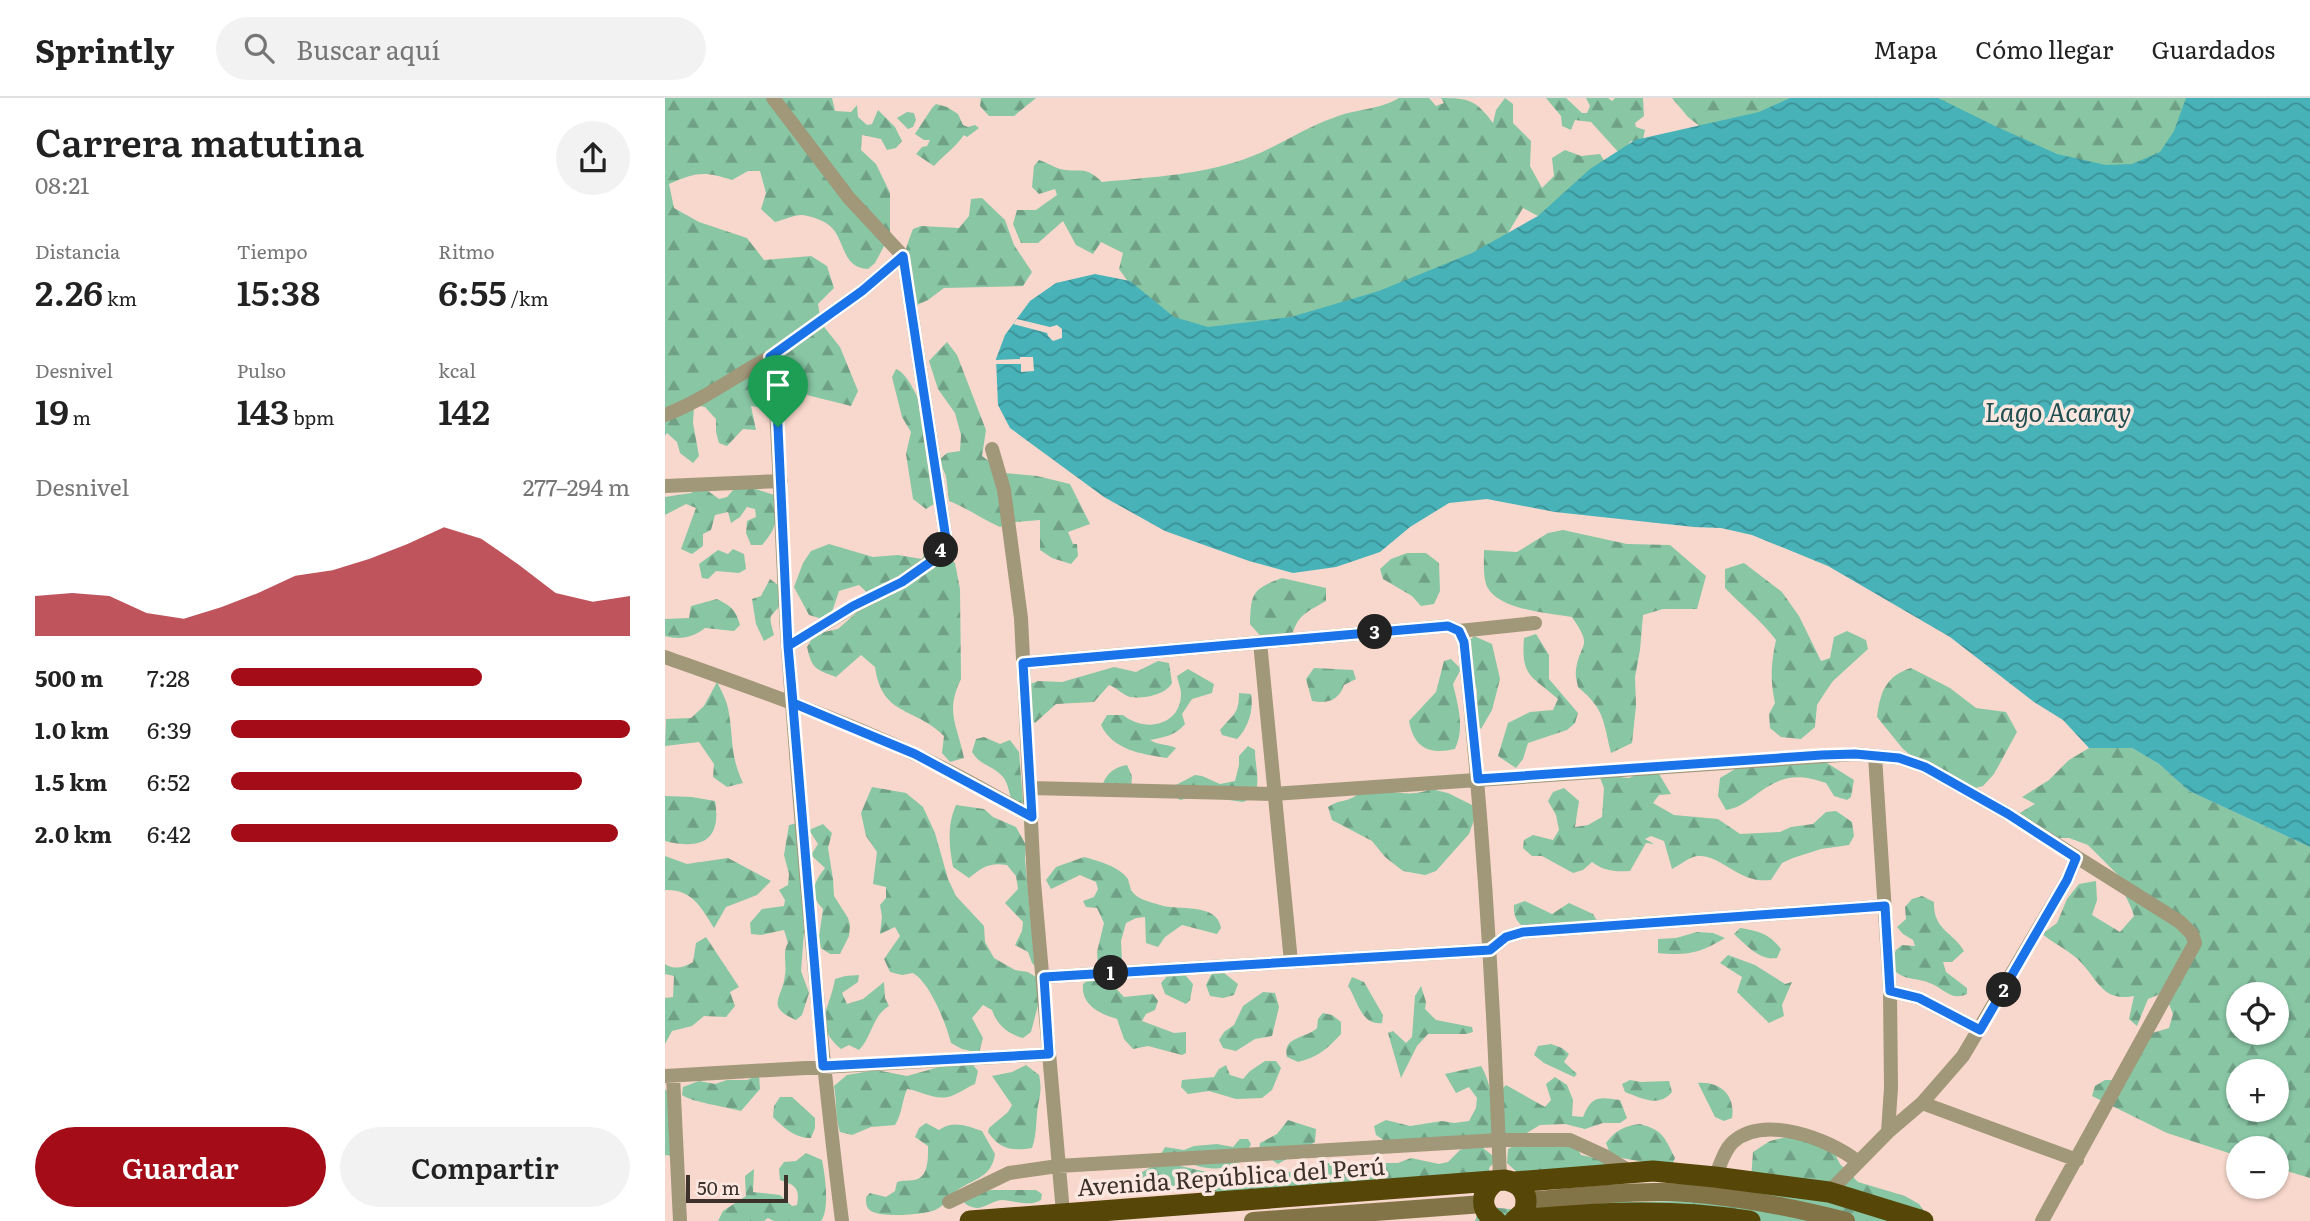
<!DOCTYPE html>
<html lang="es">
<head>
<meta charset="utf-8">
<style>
  :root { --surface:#fff; --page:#f2f2f2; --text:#222; --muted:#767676; --line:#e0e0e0; --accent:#a40c18 }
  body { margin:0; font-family:Literata,serif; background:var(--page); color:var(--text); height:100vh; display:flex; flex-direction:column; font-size:26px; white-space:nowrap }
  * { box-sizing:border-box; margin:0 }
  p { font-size:23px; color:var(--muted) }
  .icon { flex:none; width:38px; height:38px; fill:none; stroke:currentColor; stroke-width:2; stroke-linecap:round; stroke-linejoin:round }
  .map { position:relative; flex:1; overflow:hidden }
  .side { display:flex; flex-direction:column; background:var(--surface); width:665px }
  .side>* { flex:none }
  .controls { position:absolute; left:1561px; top:884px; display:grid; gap:14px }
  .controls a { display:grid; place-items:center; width:63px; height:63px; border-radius:50%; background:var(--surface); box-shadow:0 2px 5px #0004; font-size:35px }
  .scale { position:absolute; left:21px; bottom:18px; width:102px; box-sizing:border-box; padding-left:7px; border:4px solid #3d312c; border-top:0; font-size:19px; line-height:24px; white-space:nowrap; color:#3d312c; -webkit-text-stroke:5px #fce8e1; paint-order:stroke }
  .pin { position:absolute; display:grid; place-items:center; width:60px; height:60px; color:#fff; margin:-72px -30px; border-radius:50% 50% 50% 0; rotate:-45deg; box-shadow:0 0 7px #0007 }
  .pin .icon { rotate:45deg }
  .km { position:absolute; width:35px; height:35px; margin:-18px; border-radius:50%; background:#222; color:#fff; font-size:19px; line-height:35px; text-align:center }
  .round { display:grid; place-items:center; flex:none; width:74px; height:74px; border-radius:37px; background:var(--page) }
  .headline { display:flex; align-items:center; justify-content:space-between; height:119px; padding:0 35px }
  h1 { font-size:38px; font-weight:600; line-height:52px }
  .figures { display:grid; grid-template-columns:repeat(3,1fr); gap:10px; height:119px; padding:7px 35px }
  .figures div { display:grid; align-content:center }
  .figures b { font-size:35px; font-weight:600 }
  .figures small { font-size:19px; font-weight:400 }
  .figures p { font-size:19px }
  .chart { height:196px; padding:14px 35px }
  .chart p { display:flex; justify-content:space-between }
  .chart svg { width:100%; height:126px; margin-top:7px; fill:var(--accent); opacity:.7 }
  .cta { display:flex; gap:14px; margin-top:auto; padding:14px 35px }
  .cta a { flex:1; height:80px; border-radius:42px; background:var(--accent); color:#fff; font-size:28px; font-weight:600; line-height:80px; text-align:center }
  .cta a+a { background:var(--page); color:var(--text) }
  ul { padding:0 35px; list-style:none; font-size:23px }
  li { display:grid; grid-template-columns:112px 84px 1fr; align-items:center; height:52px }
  li i { height:18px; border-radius:9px; background:var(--accent) }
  header { display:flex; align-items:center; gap:42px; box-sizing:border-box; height:98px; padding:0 35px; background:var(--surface); border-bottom:2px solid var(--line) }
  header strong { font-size:33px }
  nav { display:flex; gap:38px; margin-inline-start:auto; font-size:24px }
  .search { width:490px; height:63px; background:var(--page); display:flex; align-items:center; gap:18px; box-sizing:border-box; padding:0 24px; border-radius:38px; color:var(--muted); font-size:26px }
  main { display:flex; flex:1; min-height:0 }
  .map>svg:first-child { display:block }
</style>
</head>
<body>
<header>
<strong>Sprintly</strong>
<div class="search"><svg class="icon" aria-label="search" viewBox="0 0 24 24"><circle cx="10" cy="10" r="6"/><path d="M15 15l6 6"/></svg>Buscar aquí</div>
<nav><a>Mapa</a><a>Cómo llegar</a><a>Guardados</a></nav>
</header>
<main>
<section class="side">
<div class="headline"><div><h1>Carrera matutina</h1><p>08:21</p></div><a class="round"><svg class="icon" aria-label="share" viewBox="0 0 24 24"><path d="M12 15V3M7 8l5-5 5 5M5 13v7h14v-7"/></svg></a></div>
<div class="figures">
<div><p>Distancia</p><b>2.26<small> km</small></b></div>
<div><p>Tiempo</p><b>15:38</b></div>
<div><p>Ritmo</p><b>6:55<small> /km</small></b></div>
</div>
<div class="figures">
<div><p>Desnivel</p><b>19<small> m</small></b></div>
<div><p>Pulso</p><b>143<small> bpm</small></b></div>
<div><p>kcal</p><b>142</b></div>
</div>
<div class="chart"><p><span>Desnivel</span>277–294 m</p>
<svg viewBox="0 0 160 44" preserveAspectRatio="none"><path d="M0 44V30L10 29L20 30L30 36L40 38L50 34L60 29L70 23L80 21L90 17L100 12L110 6L120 10L130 19L140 29L150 32L160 30V44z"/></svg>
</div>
<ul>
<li><b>500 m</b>7:28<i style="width:63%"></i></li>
<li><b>1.0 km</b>6:39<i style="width:100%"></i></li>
<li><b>1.5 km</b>6:52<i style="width:88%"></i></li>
<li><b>2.0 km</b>6:42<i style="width:97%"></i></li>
</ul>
<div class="cta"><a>Guardar</a><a>Compartir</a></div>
</section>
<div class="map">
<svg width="1645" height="1123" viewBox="0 0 1645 1123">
  <defs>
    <pattern id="forest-firs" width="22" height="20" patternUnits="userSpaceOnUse" patternTransform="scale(1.75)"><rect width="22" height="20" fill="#88c6a4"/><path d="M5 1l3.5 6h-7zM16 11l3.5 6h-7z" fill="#70a186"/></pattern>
    <pattern id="water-waves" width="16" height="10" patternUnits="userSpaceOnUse" patternTransform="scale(1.75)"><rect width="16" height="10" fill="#47b2b8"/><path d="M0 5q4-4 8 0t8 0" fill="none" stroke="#3c9196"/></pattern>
  </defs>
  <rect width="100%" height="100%" fill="#f8d8cc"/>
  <path fill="url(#forest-firs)" fill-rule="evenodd" d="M0,0H167L170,13L186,14L192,7L193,19L202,27L207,26L213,12L230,29L237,43L231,50L222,52L216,41L197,37L196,52L211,66L225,95V137L210,165L203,171C178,170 180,145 168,131C162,123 146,118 137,117C129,117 118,122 110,124L96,111L101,95L95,73H83L67,82C39,73 31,74 4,86L9,110L34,124L82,140L99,162L146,158L162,168L169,190L153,206L156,225L175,249L193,293L186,308L126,293L110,262L99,268L91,281L98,295L92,309L86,308L91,332L78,331L62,348L54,345L51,334V321L40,309L29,307L28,325L34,358L28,365L15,355L12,344L2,335L0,338Z
    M316,0H371L349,18H324L315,8Z
    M734,0H764L771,8L779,5L776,0C804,0 811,2 828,25L831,12L840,0L848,6V25L866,43L865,68L877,90L889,78L887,60L900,52L916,58L935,56L944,71L873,118L858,110L843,135L813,162L761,193L538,236L474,199L454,171L458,155L436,144L428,156L411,147L398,123L373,145H356L348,126L352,112H371L392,97L390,91L374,96L367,89L369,68L374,62C381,64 388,69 395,71C416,76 418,66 437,84C486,79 539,77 585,59C614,48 639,30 668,20C689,11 714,12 734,0Z
    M881,0H901L917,15H922L925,8L921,0H943L947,3L950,0H978L979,18L970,25L971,29L980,32L977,45L966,43L955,56L926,24L910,22L906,32L897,28L896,18Z
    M1007,0H1144L1055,44L1023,19Z
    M1250,0H1526L1497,60L1478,69L1424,70Z
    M271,6L282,9L293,16L298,27L303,29L310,27L314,30L302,39L299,37C289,51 280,56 269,68L251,56L257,49L262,48L265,42H259L250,36L267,10Z
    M242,14L249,15L251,22L248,29L243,31L232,20Z
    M317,100L340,122L349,147L367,174L358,188L279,190L263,202L252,207C238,171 233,169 248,131L256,128L294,130L304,118L306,101Z
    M282,244L292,257L321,332L317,358L340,375L372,378L405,386L425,426L403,434L408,446H412L413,458L406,466L387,460L375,452V422L350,424L335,429C317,421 302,410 284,403L281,378L274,362L282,355L295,353L296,337L290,315L273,291L264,263Z
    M231,271C245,276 259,313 263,328C268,352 267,381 269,406L261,411L248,401L241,356L246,334L237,319L227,279Z
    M36,388L54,401L62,399L69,391L88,390L109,397C113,419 113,429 97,447H86L81,435L82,423L91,419L90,411L82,409L75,419L66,425L63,414L50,417L46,432L38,436V448L27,456L16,451L31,410L21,406L0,417V399L26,395Z
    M898,432L962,446L1005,447L1041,478L1032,511H998L978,517L975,552L970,579L971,608L967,645L946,655C938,622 940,612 913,589C912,584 910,577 911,572C915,543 929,551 907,519C884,515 830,512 821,486C818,476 819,463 819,452L852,454L883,435Z
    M265,443L290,465L295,491L296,581C280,614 292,626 299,660L285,664L277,655L279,638C249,608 217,619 210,569L196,557L171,579C150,571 147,571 142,549L150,536L173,531L208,500L194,487L174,493L164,523L144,517L129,489L138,465L146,453L164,446L208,459L233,457L257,461Z
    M68,451L79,456L81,471L74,475L51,473L43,481L37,480L34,466L53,452L63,456Z
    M742,455H761L774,465L775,493L769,506L756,508L747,498L718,481L715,471L726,461Z
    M1079,465L1117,494L1134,518L1156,563L1165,560L1169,539L1182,533L1201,542L1203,551L1168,583L1161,593L1152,607L1150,629L1136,641L1116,639L1105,630L1104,616L1110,605C1105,582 1106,566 1111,542C1096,522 1077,508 1060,490V471Z
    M617,480L661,490V503C638,516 631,518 625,545L615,550L599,542L585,526C586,495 587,491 617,480Z
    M105,481L117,490V504C106,522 102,512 109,537L99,543L91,526L87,501L96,498Z
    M52,501C66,508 71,512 75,527L69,533L40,530C27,540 15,542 0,538V521L24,520L26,508Z
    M871,536L884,557V581L913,615L910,625L902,632L863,645L858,661L851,670L833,658L843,625L865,614L888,612L893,601C866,577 856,579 859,540Z
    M809,538L827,546L835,581L827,612L816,631C805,619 813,607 812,594C810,579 802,564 797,550Z
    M786,561L796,571L788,586C793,608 800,630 790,651C764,657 749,650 744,623L771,594L779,563Z
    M493,563L504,565L507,585C501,597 478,601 465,599C458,597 452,590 444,587L429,604L391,606L370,625L361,616L363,587L373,583L397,584L449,569L471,574Z
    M649,570L688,572L691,581L679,587C674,602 663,606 647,603L641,581Z
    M1246,570L1285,590L1311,610L1341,614L1352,634L1329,676L1318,688L1307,691L1253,663L1238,651L1212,619C1215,594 1221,578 1246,570Z
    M523,571L549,586L547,595L527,601L517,616L520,626C510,638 499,639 485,642C495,648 504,646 511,650L502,660C476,656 448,652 436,627L442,617H458C480,635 517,628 516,594C515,589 513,583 512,578Z
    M52,584C56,592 61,601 63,610C69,640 64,655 78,685L62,689L48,679L49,666L34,644L0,648L1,621L26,620L39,608Z
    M574,595L586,596C589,612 583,630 572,641L557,637L555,632C568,616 574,617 574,595Z
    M319,639L335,646L345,642L354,654L358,704L354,709C342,701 346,689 338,679C329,668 314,667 307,654L311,641Z
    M583,648L590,652C590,669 596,682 589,699L578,704L535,698L515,702L505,695L507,689L530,677L537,678L555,686L570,683L574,667V658Z
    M1424,650H1467L1494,666L1524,693L1645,749V1080L1612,1070V1050H1573V1058L1502,1035L1427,998L1430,988L1440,982H1448L1484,936L1504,930L1508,916L1502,901L1495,896L1483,901L1472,928L1464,921L1469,898C1434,905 1432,876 1409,858C1399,850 1387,844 1377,836L1392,825L1402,801L1414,786L1431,783L1432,802L1427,817L1455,834L1469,818C1465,803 1456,795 1456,780L1423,747L1404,740H1389L1353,716L1370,706L1357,699L1384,682L1404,662ZM1573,896H1612V934H1573ZM1573,973H1612V1012H1573Z
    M1087,661L1162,665L1189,682L1186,699L1182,702L1169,698L1161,685C1127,673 1113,680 1085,701C1076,707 1072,710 1061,712L1053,698L1055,680Z
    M462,667L467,678L466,690L436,691C440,677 448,669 462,667Z
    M979,674L994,676L1006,696L994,697L988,705L1009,717L1053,721L1075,736L1115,734L1126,729L1148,726L1161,714L1171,713L1187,724L1189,738L1184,747L1156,751L1128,760L1117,765L1106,782C1073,786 1057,756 1032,758C1024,759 1015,767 1007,771L999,743L986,738L980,741L989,746L981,745L965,773C950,774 939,773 927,764L918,772L908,775L877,758H867L858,750L859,742L868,737L888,742L894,732L891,717L883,703L888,694L899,690L914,703L910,729L923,727L937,719L939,690L934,677L964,680Z
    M207,689L241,695L258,709L270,735L283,781L291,798L319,828L320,844L329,860L350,872L363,874L379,884L366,934L358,940C343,936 332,927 327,912L318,907L307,920L318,940L314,955L297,951L286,945C281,925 265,885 248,875L237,877L225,874L219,861L235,838L230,829L215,836L217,819L215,807L221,800V789L208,786L212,754L201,738L196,715Z
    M766,691L783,695L807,707L810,719L804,736L771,773L760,777L738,773L720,759L707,743L667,722L663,709C673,702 680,704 689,699C692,697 695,694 699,693C718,687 738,703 766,691Z
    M0,698L27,699L50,703C57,744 35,752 0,743Z
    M291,707L319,711L328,719L351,729L361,747L360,761L370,868L367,865L363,854L350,847L357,833L358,824L340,805L353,791L351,778L342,767C325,764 317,769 304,780L288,769C284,748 282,727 291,707Z
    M133,725L139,834L136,873L144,895L137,917L131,922C99,908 118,900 120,877C122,866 117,854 123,845L119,832L96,837L86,836L85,825L97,811L119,808L120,802L114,792L123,787L124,776L119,757L124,727Z
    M158,726L167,735L163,750L168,781L169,798L183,820L185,827L184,838L175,856H165L156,850L154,839L158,811C143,796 149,784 160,770L146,757L153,746L144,732Z
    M0,758L22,766L63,760L106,783L92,797L61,809L49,830C36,809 27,791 0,792Z
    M419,759C433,763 454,768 463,781C463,782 466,791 466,792C471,801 485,804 495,807C513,813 552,804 556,830L552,836L517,827L500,839L493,849L481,845L480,819L471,820L461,825L456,843L457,864L433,866L432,854L439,825L432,810L421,809L418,803L429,799L433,791L431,784L415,777L386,791L381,782L391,769Z
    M1257,798L1269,804C1268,832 1287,833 1299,853L1287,864H1278L1281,874L1302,890V896C1287,903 1280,892 1267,886C1251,878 1234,885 1225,865L1231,852L1237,847L1250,848L1248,842L1238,836L1232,829L1241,821L1240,809L1247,801Z
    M860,803L887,816L904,805L928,816L934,826L865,834C854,826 848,821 849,807Z
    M1075,830C1093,833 1104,835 1116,851L1112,860C1095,863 1081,847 1069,836Z
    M1032,834L1048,835L1060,840C1035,855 1022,858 993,855V841L1011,840Z
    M41,839L74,889L65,894L70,908L61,919L39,918L27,928L7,933L0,946V900L8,899L9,878L0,876V866C9,872 19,870 28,864L31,845Z
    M1063,857L1090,867L1120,886L1127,884L1117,907L1119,918L1104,925L1072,894L1077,879L1055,865Z
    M554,871L573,886L569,897L558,900L545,898L541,887L546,877Z
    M513,874L521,878L528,886L525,902L521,906L500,896L496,885L505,875Z
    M194,877L193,884L177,895L182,906L198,901L219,884L220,900L224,908C207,918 207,939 194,952L184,947L176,951C146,925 165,912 170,881L180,878Z
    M687,879L699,884L718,917L717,925C696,928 692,901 683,888Z
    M425,881L443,882L459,899L488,896L493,903L490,912L481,916L477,923L509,935L521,934V955L517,957L483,948L468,951L459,941L452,921C434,915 416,907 418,886Z
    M756,888L761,904L760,911L771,922L807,929L808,934L801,936H763L752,948L736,980L723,935L728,933L741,945L747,939L750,898Z
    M598,894L610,895L614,909L607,938L590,941L571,953L558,950L554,942L559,934L569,927L578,908Z
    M658,915L667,917L676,924V936C662,951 653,959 633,964L622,959C617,938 641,941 652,930L653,921Z
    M886,946L897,950L904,956L899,964L912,976L909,979L879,965L869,957L873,948Z
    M303,961L313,973L310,986C302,989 292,997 283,999C269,1002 256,993 242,991C237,1003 237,1016 230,1027L206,1029L187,1037L175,1034C170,1019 172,1004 169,988L182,977L211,972L242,978Z
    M600,963H611L616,970L607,992L597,1000L571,1001L544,993L523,996L516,989L517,982L549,979L554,971L561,967L565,977L578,981L585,973Z
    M361,967L374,977C378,996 373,1000 372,1016C371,1029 371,1038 367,1050C347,1053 335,1052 323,1034L324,1030L343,1014L347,1007L327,978L347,974Z
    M816,968C829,990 827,1012 827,1037L723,1045L711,1037L709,1028L721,1022L745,1028L777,1023L789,1025L804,1023L811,1010L812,1000L804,989L791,995L780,976Z
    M94,977L95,991L76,1013C62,1009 26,1004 17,997L18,989L34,983L50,986L62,982H82Z
    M890,979L902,987L908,1002L907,1018L918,1019C927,997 934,999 955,1002L962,1020L955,1025H938L920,1031L900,1026L875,1027L860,1036L841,1041L837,1021L836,992L841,987L880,1009L886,1002L881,986Z
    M965,982L976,984L1004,983L1007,994C994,1010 976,1000 960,994L957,986Z
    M1033,985C1055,983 1071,998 1067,1020L1059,1023L1050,1019Z
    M0,991L2,993L8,1058L0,1057Z
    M115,999H127L150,1020V1030L146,1040C131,1041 118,1029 108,1019L109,1008Z
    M623,1022L651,1031L650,1044L613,1066L594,1053L595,1045L612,1036Z
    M261,1025L274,1032C288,1022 302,1028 317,1033L330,1056C327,1077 313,1080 297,1089C287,1094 282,1106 272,1111C262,1117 216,1120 206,1113C201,1110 201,1105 201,1099L205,1095L221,1099L230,1093L232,1084C238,1082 243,1083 249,1082C264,1080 263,1060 263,1048L250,1039L254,1030Z
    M975,1026C998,1032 1000,1040 1010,1060L1006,1069L946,1058L941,1045C951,1032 959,1028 975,1026Z
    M1126,1038L1167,1050L1175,1066L1193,1084L1240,1098L1254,1106L1266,1123H810L815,1108L854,1112L952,1099L968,1104L1019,1103L1086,1081L1088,1054L1105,1043Z
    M575,1041H583L586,1046L577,1063C543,1080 528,1064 496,1056L500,1049L519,1052L529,1048L552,1046L568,1049Z
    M860,1042L912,1050L916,1057L934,1061L944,1070L856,1078L842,1065L843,1051Z
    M803,1049L818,1050L832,1061L824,1070L825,1076L554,1094L499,1087L485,1089L476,1083L477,1074L490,1067L502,1065L555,1077L587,1071L626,1074L643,1067L663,1065L684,1068L701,1065H733L746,1060L774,1066L783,1064L795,1052Z
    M141,1055L157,1062C160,1077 165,1111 156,1123H109L103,1120L99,1123H53L58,1113L81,1098L80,1078L89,1071L88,1094L115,1097L127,1108L132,1107C135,1091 131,1087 115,1082L114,1071L119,1064L131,1063Z
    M328,1092H371L377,1096L376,1102C366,1109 350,1103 338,1102C328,1102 321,1110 311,1110C305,1109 301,1107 297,1102L313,1093Z"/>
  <path fill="url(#water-waves)" d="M1125,0H1273L1330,28L1392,56L1441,67L1467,66L1495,54L1509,33L1521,0H1645V749L1524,693L1494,666L1467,650H1424L1398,622L1369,604L1285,539L1163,468L1087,437L1056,430L1029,429L890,414L822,401L784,405L745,429L715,454L671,469L628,475L584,463L500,433L439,399L345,330L333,307L331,261L340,237L365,203L391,185L430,176L465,183L509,219L543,229L626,219L714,193L807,155L873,118L925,71L970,42L1094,14Z"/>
  <path fill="#f8d8cc" d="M352,221L385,229L392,227L397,231V240L388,243L383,238L382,235L348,226Z
    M355,259H368L369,273L356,274V266H331V262L355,261Z"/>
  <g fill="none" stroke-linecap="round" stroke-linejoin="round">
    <path stroke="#a19779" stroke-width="14" d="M108,0L184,100L238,158L281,441L273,458L237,484L189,508L123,548
      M0,317C37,303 70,278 105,259
      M327,351L339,392L356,520L369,784L398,1115
      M0,388L116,383
      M794,533L870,525
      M595,544L626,864
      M0,559C84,589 168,618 249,656C289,674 328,697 367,719
      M358,565L783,528L794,533L799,544C818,723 829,902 835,1082
      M1210,658L1225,893L1226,990L1223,1034
      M365,690L608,696L1190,656L1234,660L1260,669L1343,716L1515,824L1527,836L1530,845L1377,1123
      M379,879L825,852L841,839L858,834L1220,808
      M1225,893L1254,900L1315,932
      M0,978L384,956
      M8,978L15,1123
      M1257,1005L1412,1062
      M1050,1079C1055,1068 1059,1052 1068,1044C1099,1016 1164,1041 1192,1063
      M1164,1094L1223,1034L1257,1005L1298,958L1402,782L1411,760
      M284,1104L344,1075L393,1068L834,1042H905L938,1057L966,1074
      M177,1123C153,933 137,741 123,550C117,458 115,367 109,275L105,259L197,193L238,158"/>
    <path stroke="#827446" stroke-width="18" d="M861,1103C908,1099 955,1093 1001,1094C1062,1096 1122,1108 1181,1123
      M588,1123L818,1106"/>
    <path stroke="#564608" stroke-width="21" d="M849,1084L988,1073L1050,1079L1164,1094L1258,1123
      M851,1122C934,1115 1002,1110 1085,1123
      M305,1123L840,1082C857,1085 865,1097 859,1114L849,1123
      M831,1123C814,1112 815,1094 831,1083"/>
  </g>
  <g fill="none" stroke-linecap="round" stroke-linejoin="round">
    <g stroke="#fff" stroke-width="14">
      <path id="route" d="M113,329L123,548L158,968L384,956L379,879L825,852L841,839L858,834L1220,808L1225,893L1254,900L1315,932L1402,782L1411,760L1343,716L1260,669L1234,660L1190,656L1157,657L813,681L799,544L794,533L783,528L358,565L367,719L250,656L128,605L123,548L188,508L237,484L274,458L281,441L238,158L197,193L105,259L109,275L113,329"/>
    </g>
    <use href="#route" stroke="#1a73e8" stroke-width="9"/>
  </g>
  <g text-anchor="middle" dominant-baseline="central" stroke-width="7" stroke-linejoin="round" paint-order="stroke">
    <g font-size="24" fill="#3d312c" stroke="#fce8e1">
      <text transform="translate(566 1077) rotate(-4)">Avenida República del Perú</text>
    </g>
    <g font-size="26" font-style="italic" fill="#1f4e50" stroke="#fce8e1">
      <text x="1393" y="312">Lago Acaray</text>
    </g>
  </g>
</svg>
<div class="controls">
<a><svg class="icon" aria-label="locate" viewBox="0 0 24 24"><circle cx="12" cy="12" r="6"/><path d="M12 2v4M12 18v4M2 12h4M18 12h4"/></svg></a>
<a>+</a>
<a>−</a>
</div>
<div class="scale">50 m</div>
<div class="pin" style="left:113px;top:329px;background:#1e9e55"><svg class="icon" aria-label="arrive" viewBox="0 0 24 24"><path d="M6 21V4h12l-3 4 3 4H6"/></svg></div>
<b class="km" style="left:446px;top:875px">1</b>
<b class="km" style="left:1339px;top:892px">2</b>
<b class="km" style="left:710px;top:534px">3</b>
<b class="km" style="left:276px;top:452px">4</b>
</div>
</main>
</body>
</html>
